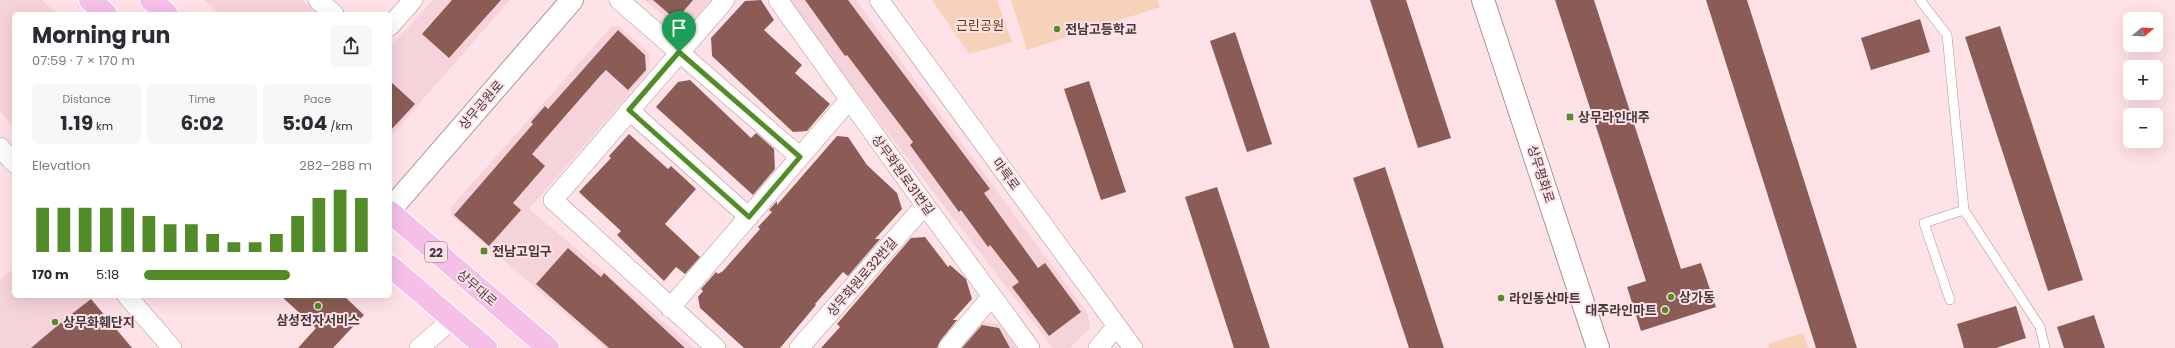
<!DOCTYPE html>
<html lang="en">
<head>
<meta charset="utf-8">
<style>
  :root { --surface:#fff; --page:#f7f7f7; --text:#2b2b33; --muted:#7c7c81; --accent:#528c28 }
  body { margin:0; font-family:Poppins,"Noto Sans KR",sans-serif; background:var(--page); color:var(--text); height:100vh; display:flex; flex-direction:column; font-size:15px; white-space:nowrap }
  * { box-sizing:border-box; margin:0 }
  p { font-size:13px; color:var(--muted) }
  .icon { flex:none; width:22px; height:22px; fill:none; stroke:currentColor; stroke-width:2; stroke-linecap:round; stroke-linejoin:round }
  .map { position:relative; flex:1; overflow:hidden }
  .drawer { position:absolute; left:12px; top:12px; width:380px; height:286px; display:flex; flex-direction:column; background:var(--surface); border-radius:6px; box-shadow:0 4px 16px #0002 }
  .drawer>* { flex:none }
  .needle { width:26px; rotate:72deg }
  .buttons { position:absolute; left:2123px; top:12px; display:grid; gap:8px }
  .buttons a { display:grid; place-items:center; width:40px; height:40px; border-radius:6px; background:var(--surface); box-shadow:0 4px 16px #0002; font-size:20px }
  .pin { position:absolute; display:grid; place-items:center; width:34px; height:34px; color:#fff; margin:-41px -17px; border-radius:50% 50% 50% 0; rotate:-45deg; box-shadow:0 0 4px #0007 }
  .pin .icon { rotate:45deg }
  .round { display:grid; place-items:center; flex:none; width:42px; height:42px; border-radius:6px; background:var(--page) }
  .head { display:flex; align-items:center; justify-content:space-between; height:68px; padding:0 20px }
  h1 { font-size:22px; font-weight:700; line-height:30px }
  .figures { display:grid; grid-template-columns:repeat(3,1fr); gap:6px; height:68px; padding:4px 20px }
  .figures div { display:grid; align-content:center; border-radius:6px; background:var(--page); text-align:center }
  .figures b { font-size:20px; font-weight:700 }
  .figures small { font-size:11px; font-weight:400 }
  .figures p { font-size:11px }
  .chart { height:112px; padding:8px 20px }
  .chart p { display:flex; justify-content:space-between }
  .chart svg { width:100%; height:72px; margin-top:4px; stroke:var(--accent); stroke-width:6 }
  ul { padding:0 20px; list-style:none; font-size:13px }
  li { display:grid; grid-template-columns:64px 48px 1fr; align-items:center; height:30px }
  li i { height:10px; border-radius:5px; background:var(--accent) }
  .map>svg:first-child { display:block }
</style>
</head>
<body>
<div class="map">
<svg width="2175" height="348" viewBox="0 0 2175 348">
  <rect width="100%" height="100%" fill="#fee2e8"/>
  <path fill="#f6d3db" d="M0,0H42L58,14H14V128L0,111Z
    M204,0H302L318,14H220Z
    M433,0H510L390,137V47Z
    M645,0H712L686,28L676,27Z
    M786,0H856L1088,314L1090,328L1070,348H1053Z
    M619,26L650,54L649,71L529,209L694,348H605L452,216L451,207L611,27Z
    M14,268V296H88L133,348H0V280Z
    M980,322L999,324L1017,348H958Z"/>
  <path fill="#f8d2b8" d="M932,0H997L1012,42L969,54Z
    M1011,0H1157L1160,7L1027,50Z
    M1803,333L1808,348H1769L1767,344Z"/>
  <path fill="#8b5c55" d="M452,0H501L449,58L422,34Z
    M653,0H693L676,20Z
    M761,0L774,20L764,30L802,65L795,73L830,104L807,131L793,132L712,56L711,38L745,1Z
    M805,0H848L990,189L984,193L1038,268L1045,263L1081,312L1049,336L1012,287L1019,282L990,245L988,247L961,210L959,212L910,145L913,142L847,55L845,56Z
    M1370,0H1406L1451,138L1418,148Z
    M1555,0H1594L1681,269L1701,263L1716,307L1641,331L1627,287L1646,281Z
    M1706,0H1747L1857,348H1816Z
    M1920,19L1930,52L1871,70L1861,38Z
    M2000,26L2083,280L2048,291L1965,37Z
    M618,30L645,55L646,70L628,90L606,70L600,76L532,154L545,166L513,203L521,210L489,246L454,215L533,124L531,122L545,106L548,109Z
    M1235,32L1272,144L1247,152L1210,41Z
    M690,80L751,138L756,133L774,149L775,169L753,195L656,107L678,82Z
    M390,81L415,104L390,131Z
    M1089,81L1126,192L1101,200L1064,89Z
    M629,134L668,169L671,166L696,189L665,224L700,257L685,274L676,267L664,281L617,235L621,231L579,192L611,158L609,156Z
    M837,136L848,137L867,165L897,193L902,209L875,239H880L848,276L843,272L815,304L816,305L780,348H744L700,308L698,297L703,291L701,289L716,272L718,274L723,271L760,229L758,227L772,212L769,210L777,201V205Z
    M1385,167L1444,348H1409L1353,178Z
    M1217,187L1270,348H1234L1185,197Z
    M925,237L948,267L950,265L966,279L972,299L953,320H957L940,341L937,348H821L840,327L837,324L911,238Z
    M568,248L601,277L604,273L685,348H609L563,308L536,284Z
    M281,296H344L364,315L333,348H298L316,328Z
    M91,299L132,348H31L64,320Z
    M2016,306L2026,338L1996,348H1964L1957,324Z
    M2094,315L2105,348H2064L2057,327Z
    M982,325L999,328L1010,348H962Z"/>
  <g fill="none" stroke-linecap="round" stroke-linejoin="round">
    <g stroke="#ab9297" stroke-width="10">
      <path id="service" d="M1920,0L1947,35L1964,210L2040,327L2045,348
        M1950,300L1924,223L1964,210"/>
    </g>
    <g stroke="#ab9297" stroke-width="20">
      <path id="minor" d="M318,0L334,14
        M619,0L800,157
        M778,0L925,205L1030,348
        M879,0L1133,348
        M390,26L413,0
        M629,110L749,217
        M0,147L14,163
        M127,296L172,348
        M670,308L849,100
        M419,348L453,319
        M716,348L553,200L725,0
        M799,348L925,205
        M948,348L992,296
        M1098,348L1117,326"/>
    </g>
    <g stroke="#ab9297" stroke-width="24">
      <path id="tertiary" d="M1483,0L1598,348
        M390,210L572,0"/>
    </g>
    <g stroke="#fff" stroke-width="24">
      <path id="primary" d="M90,0L106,14
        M151,0L167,14
        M390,212L548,348
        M390,266L486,348"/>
    </g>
    <use href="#service" stroke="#fff" stroke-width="9"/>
    <use href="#minor" stroke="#fff" stroke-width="19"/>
    <use href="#tertiary" stroke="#fff" stroke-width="22"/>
    <use href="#primary" stroke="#f5bfe8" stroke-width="22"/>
  </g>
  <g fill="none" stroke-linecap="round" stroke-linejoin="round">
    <g stroke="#fff" stroke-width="8">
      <path id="route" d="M679,52L800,157L749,217L629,110Z"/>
    </g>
    <use href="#route" stroke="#528c28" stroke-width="5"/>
  </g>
  <g fill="#528c28" stroke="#fee2e8" stroke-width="1.5">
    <circle cx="1057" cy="29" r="4"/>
    <rect x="1566" y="113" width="8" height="8" rx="2"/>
    <rect x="480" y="247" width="8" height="8" rx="2"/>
    <circle cx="1671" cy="297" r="4"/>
    <circle cx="1501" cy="298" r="4"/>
    <circle cx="318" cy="306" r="4"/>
    <circle cx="1665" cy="310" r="4"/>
    <circle cx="55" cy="322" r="4"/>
  </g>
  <g text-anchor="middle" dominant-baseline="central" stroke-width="4" stroke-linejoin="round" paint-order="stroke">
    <rect fill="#fee2e8" stroke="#7c6c6f" stroke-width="1" x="425" y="242" width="22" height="20" rx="3"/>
    <g font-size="12" font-weight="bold" fill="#44393b">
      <text x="436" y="252">22</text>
    </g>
    <g font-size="13" fill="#6d3808" stroke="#fee2e8">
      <text x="980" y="25">근린공원</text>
    </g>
    <g font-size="13" font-weight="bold" fill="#44393b" stroke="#fee2e8" text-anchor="start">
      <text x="1065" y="29">전남고등학교</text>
      <text x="1578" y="117">상무라인대주</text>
      <text x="492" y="251">전남고입구</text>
      <text x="1679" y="297">상가동</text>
      <text x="1509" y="298">라인동산마트</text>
      <text x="1657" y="310" text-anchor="end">대주라인마트</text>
      <text x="318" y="320" text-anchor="middle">삼성전자서비스</text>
      <text x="63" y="322">상무화훼단지</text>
    </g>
    <g font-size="13" fill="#44393b" stroke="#fee2e8">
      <text transform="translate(481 105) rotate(-49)">상무공원로</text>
      <text transform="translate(1006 174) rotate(54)">마륵로</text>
      <text transform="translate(1541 174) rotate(72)">상무평화로</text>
      <text transform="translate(903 175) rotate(54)">상무화원로31번길</text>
      <text transform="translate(862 277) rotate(-49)">상무화원로32번길</text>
      <text transform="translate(477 288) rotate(41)">상무대로</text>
    </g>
  </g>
</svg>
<div class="buttons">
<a><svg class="needle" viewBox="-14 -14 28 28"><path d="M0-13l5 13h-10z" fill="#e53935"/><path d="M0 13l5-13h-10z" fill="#7c7c81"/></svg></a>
<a>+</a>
<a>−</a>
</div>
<div class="pin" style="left:679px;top:52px;background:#1e9e55"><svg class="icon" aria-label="arrive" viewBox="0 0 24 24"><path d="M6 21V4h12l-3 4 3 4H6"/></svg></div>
<section class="drawer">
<div class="head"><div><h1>Morning run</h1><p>07:59 · 7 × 170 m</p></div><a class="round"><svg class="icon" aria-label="share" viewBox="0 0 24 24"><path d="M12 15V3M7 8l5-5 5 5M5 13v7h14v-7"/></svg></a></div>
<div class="figures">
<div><p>Distance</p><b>1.19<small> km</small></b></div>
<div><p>Time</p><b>6:02</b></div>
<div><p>Pace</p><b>5:04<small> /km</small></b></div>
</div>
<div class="chart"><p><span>Elevation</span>282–288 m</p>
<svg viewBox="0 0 160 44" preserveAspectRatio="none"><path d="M5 44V17M15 44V17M25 44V17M35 44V17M45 44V17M55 44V22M65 44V27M75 44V27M85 44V33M95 44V38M105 44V38M115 44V33M125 44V22M135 44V11M145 44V6M155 44V11"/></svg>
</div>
<ul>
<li><b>170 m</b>5:18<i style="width:64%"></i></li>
</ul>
</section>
</div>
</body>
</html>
